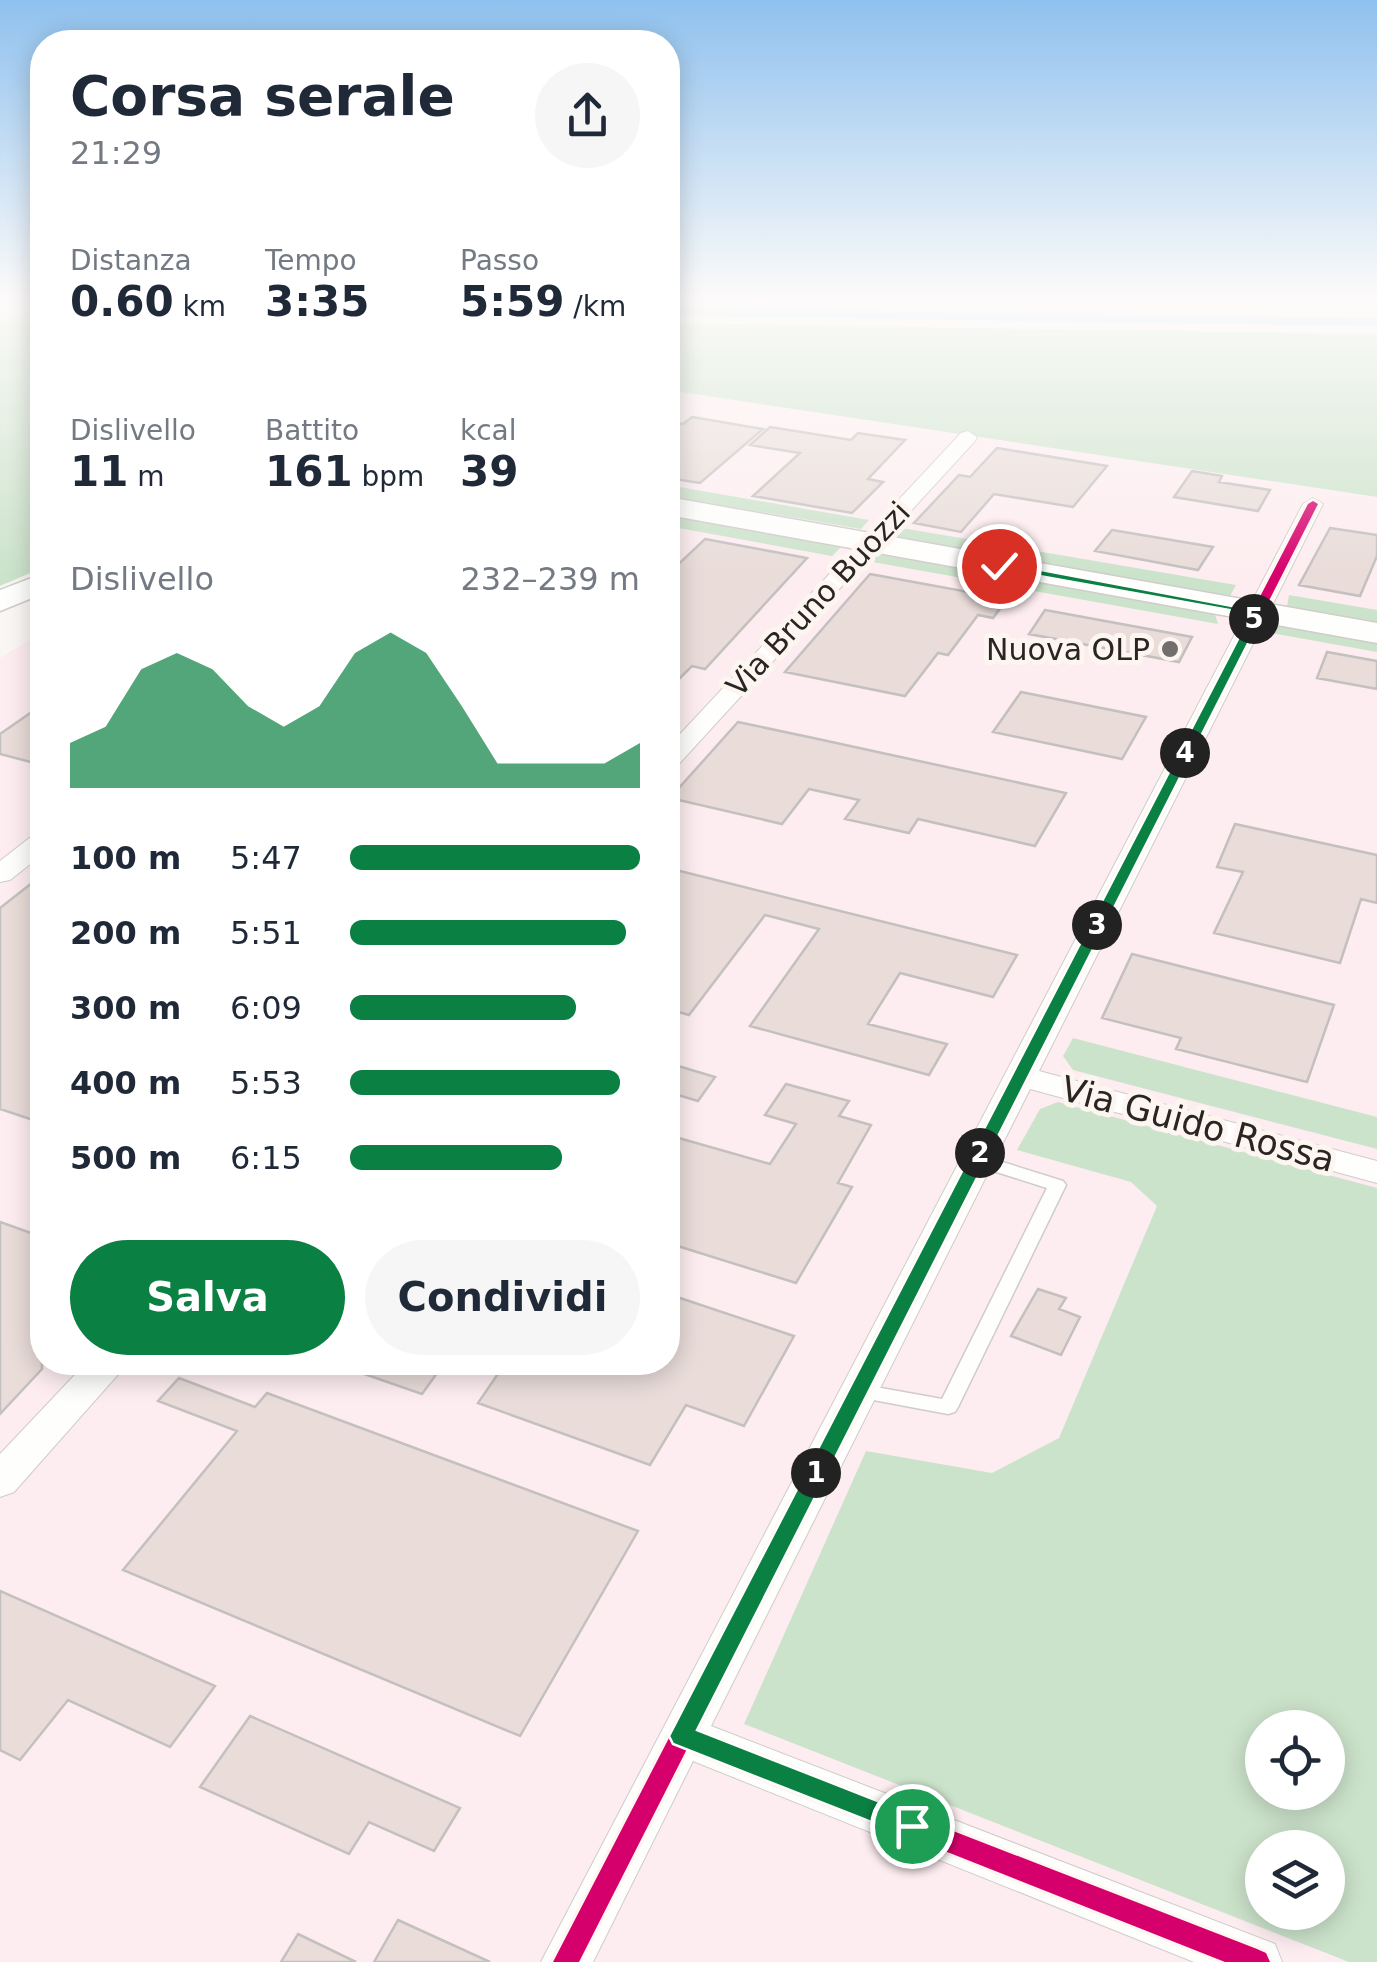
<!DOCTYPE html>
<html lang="it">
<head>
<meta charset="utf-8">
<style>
  :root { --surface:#fff; --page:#f6f6f7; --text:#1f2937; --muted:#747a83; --accent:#0b8043 }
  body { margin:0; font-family:"DejaVu Sans",sans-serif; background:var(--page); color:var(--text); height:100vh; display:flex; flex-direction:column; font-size:38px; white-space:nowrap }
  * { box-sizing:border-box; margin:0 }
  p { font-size:32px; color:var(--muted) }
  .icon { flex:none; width:55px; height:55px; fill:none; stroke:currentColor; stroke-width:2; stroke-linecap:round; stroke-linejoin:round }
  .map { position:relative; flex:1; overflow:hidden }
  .panel { position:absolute; left:30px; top:30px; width:650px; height:1345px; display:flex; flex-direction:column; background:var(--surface); border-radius:40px; box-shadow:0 5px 25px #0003 }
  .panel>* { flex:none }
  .fabs { position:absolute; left:1245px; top:1710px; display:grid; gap:20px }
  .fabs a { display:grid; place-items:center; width:100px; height:100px; border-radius:50%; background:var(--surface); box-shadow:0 5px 25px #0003; font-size:50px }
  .pin { position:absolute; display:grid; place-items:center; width:85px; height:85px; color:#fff; margin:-42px; border:5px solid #fff; border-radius:50%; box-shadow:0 2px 10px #0007 }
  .km { position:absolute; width:50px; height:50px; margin:-25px; border-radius:50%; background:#222; color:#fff; font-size:28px; line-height:50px; text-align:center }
  .round { display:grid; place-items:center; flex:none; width:105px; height:105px; border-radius:52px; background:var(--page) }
  .headline { display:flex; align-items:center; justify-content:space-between; height:170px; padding:0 40px }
  h1 { font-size:55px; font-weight:700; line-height:75px }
  .metrics { display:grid; grid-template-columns:repeat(3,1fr); gap:15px; height:170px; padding:10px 40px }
  .metrics div { display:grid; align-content:center }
  .metrics b { font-size:42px; font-weight:700 }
  .metrics small { font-size:28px; font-weight:400 }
  .metrics p { font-size:28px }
  .chart { height:280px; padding:20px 40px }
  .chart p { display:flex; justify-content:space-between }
  .chart svg { width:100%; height:180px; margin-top:10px; fill:var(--accent); opacity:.7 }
  .primary-button { display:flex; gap:20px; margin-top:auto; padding:20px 40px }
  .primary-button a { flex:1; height:115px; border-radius:60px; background:var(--accent); color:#fff; font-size:40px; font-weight:700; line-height:115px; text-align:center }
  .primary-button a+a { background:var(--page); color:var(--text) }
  ul { padding:0 40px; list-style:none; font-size:32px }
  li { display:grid; grid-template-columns:160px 120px 1fr; align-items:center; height:75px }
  li i { height:25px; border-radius:12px; background:var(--accent) }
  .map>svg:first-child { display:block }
</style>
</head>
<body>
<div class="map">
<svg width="1377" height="1962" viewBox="0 0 1377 1962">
  <rect width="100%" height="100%" fill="#faf6f3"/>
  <path fill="#fdedf0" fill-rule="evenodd" d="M668,390L1377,497V1962H0V658L42,632V1362H668ZM1262,1728H1328V1792H1262ZM1262,1848H1328V1912H1262Z"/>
  <path fill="#cce3cb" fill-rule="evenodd" d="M668,300L1377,301V313Z
    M0,312L42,313V568L0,586Z
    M668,323L1377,334V497L668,390Z
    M668,485L869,520L861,529L668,496Z
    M668,515L842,546L832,556L668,526Z
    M896,527L1236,585L1230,596L888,536Z
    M876,551L1214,611L1218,624L867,561Z
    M1289,595L1377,610V622L1287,606Z
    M1281,623L1377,640V652L1271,633Z
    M1073,1038L1377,1117V1149L1073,1070L1063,1056Z
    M1058,1102L1377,1188V1962H1349L744,1724L866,1451L992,1473L1059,1438L1157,1206L1131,1182L1017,1150L1040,1109ZM1262,1728H1328V1792H1262ZM1262,1848H1328V1912H1262Z"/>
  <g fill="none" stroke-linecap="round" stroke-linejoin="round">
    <path fill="#a9d5f6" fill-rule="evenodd" d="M0,300H42V307L0,306Z
      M668,308L1377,318V326L668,316Z"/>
  </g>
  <path fill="#e9dcd9" stroke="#c4c0bf" stroke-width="2.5" d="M692,417L763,429L700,483L668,478V422L683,424Z
    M770,427L851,440L858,433L905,440L868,479L883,482L852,513L753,496L800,453L750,445Z
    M997,448L1107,466L1073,507L994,494L961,532L914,523L959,475L970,477Z
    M1192,471L1222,476L1219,482L1270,490L1258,511L1174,497Z
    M1330,528L1377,535V556L1360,596L1299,585Z
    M1112,530L1213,547L1198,570L1095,551Z
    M705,539L807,558L705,669L692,666L668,690V574Z
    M870,574L1007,599L993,618L978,615L948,655L938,653L905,696L785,672Z
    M1045,610L1192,637L1179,662L1029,634Z
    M1327,652L1377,661V689L1317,678Z
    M1021,692L1146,717L1122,759L993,732Z
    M42,705V765L0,754V734Z
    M738,722L818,739L1066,793L1035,846L918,819L909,833L845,819L859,800L809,789L782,824L670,798Z
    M1235,824L1377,855V903L1361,899L1340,963L1214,933L1243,872L1217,867Z
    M668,868L1017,955L993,997L900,973L868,1024L947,1044L929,1075L750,1026L819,929L765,915L689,1015L668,1009Z
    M42,875V1123L0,1109V908Z
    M1132,954L1334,1005L1307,1082L1176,1049L1181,1038L1102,1018Z
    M668,1063L715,1077L698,1101L668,1092Z
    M786,1084L849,1101L839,1116L871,1125L838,1183L852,1187L796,1283L668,1243V1135L770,1164L796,1124L765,1115Z
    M0,1222L42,1237V1369L0,1414Z
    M1038,1289L1066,1298L1059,1309L1080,1317L1061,1355L1011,1336Z
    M668,1294L794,1336L744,1426L686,1405L650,1465L478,1403L506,1362H668Z
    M342,1362H445L422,1394L341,1366Z
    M179,1378L255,1407L267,1393L638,1531L520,1736L123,1570L237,1431L158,1401Z
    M0,1591L215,1686L170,1747L68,1700L20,1760L0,1750Z
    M250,1716L460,1808L434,1851L369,1822L349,1854L200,1787Z
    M398,1920L490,1962H374Z
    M298,1934L356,1962H281Z"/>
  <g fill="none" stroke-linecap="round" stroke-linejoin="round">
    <g stroke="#cfccc9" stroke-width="3">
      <path id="lane" d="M977,1154L1063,1181L1066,1185L958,1407L955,1412L948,1414L852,1396L849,1391L852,1386L859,1384L942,1399L1047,1188L971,1164L969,1160L971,1156Z"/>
    </g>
    <g stroke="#cfccc9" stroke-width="2">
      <path id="street" d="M968,431L977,437L975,441L677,766L668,768V747L961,433Z
        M1313,498L1323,504L1039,1071L1377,1161V1183L1030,1089L711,1726L1275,1944L1282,1962H1194L693,1761L593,1962H541L1303,504Z
        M42,834V855L10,880L0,882V861L32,836Z
        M87,1362H129L14,1492L0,1497V1454Z"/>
    </g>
    <g stroke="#cfccc9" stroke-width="3">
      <path id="secondary" d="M668,497L1377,623V643L668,515Z
        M42,574V594L0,611V590Z"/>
    </g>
    <use href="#lane" fill="#fefefd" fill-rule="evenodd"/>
    <use href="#street" fill="#fefefd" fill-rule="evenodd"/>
    <use href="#secondary" fill="#fefefd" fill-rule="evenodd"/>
    <g stroke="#fdf5f0" stroke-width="6">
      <path id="cycleway" d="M1313,501L1318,504L696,1731L1257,1949L1266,1953L1270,1962H1225L687,1749L579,1962H553L1308,504Z"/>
    </g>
    <use href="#cycleway" fill="#d6006c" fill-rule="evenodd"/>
  </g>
  <linearGradient id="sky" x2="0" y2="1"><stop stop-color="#8fc1ee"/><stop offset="0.52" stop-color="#fdfbfa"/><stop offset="1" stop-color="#fdfbfa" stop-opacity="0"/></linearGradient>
  <rect width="1377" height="575" fill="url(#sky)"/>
  <path fill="#0b8043" stroke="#fff" stroke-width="2.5" d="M999,562L1264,612L697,1730L921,1818L925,1826L921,1835L912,1838L673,1744L669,1736L1251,614L995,568Z"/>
  <circle fill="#726e6c" stroke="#fdf5f0" stroke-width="4" cx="1170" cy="649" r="10"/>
  <g text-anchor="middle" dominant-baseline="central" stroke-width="10" stroke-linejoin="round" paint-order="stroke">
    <g font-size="30" fill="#282523" stroke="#fdf5f0">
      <text transform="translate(818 599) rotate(-47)">Via Bruno Buozzi</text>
    </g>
    <g font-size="30" fill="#282523" stroke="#fdf5f0" text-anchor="end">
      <text x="1150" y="649">Nuova OLP</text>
    </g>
    <g font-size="35" fill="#282523" stroke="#fdf5f0">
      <text transform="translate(1198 1124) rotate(15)">Via Guido Rossa</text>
    </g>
  </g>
</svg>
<div class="fabs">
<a><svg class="icon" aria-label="locate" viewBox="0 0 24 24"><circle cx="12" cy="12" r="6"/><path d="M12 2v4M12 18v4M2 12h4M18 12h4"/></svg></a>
<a><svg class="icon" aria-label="layers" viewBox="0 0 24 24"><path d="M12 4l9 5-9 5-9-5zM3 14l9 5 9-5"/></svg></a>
</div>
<div class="pin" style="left:912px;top:1826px;background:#1e9e55"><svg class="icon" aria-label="arrive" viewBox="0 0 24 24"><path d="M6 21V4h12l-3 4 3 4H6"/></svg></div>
<div class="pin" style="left:999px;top:566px;background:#d93025"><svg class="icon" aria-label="check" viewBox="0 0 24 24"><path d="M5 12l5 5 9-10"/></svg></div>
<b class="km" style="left:816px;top:1473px">1</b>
<b class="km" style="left:980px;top:1153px">2</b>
<b class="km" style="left:1097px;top:925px">3</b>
<b class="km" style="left:1185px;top:753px">4</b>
<b class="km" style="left:1254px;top:619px">5</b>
<section class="panel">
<div class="headline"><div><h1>Corsa serale</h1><p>21:29</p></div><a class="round"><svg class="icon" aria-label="share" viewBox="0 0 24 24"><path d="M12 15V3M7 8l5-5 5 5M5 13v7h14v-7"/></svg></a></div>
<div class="metrics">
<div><p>Distanza</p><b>0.60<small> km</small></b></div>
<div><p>Tempo</p><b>3:35</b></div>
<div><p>Passo</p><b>5:59<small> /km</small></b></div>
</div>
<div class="metrics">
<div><p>Dislivello</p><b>11<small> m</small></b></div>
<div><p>Battito</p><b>161<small> bpm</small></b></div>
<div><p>kcal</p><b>39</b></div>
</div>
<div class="chart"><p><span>Dislivello</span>232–239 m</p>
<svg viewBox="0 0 160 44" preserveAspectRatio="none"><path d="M0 44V33L10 29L20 15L30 11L40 15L50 24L60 29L70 24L80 11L90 6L100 11L110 24L120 38L130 38L140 38L150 38L160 33V44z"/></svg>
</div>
<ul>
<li><b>100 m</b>5:47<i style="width:100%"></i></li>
<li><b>200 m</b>5:51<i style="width:95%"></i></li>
<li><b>300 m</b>6:09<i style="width:78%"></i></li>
<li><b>400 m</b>5:53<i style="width:93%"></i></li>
<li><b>500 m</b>6:15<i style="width:73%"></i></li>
</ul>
<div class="primary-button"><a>Salva</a><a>Condividi</a></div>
</section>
</div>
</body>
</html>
